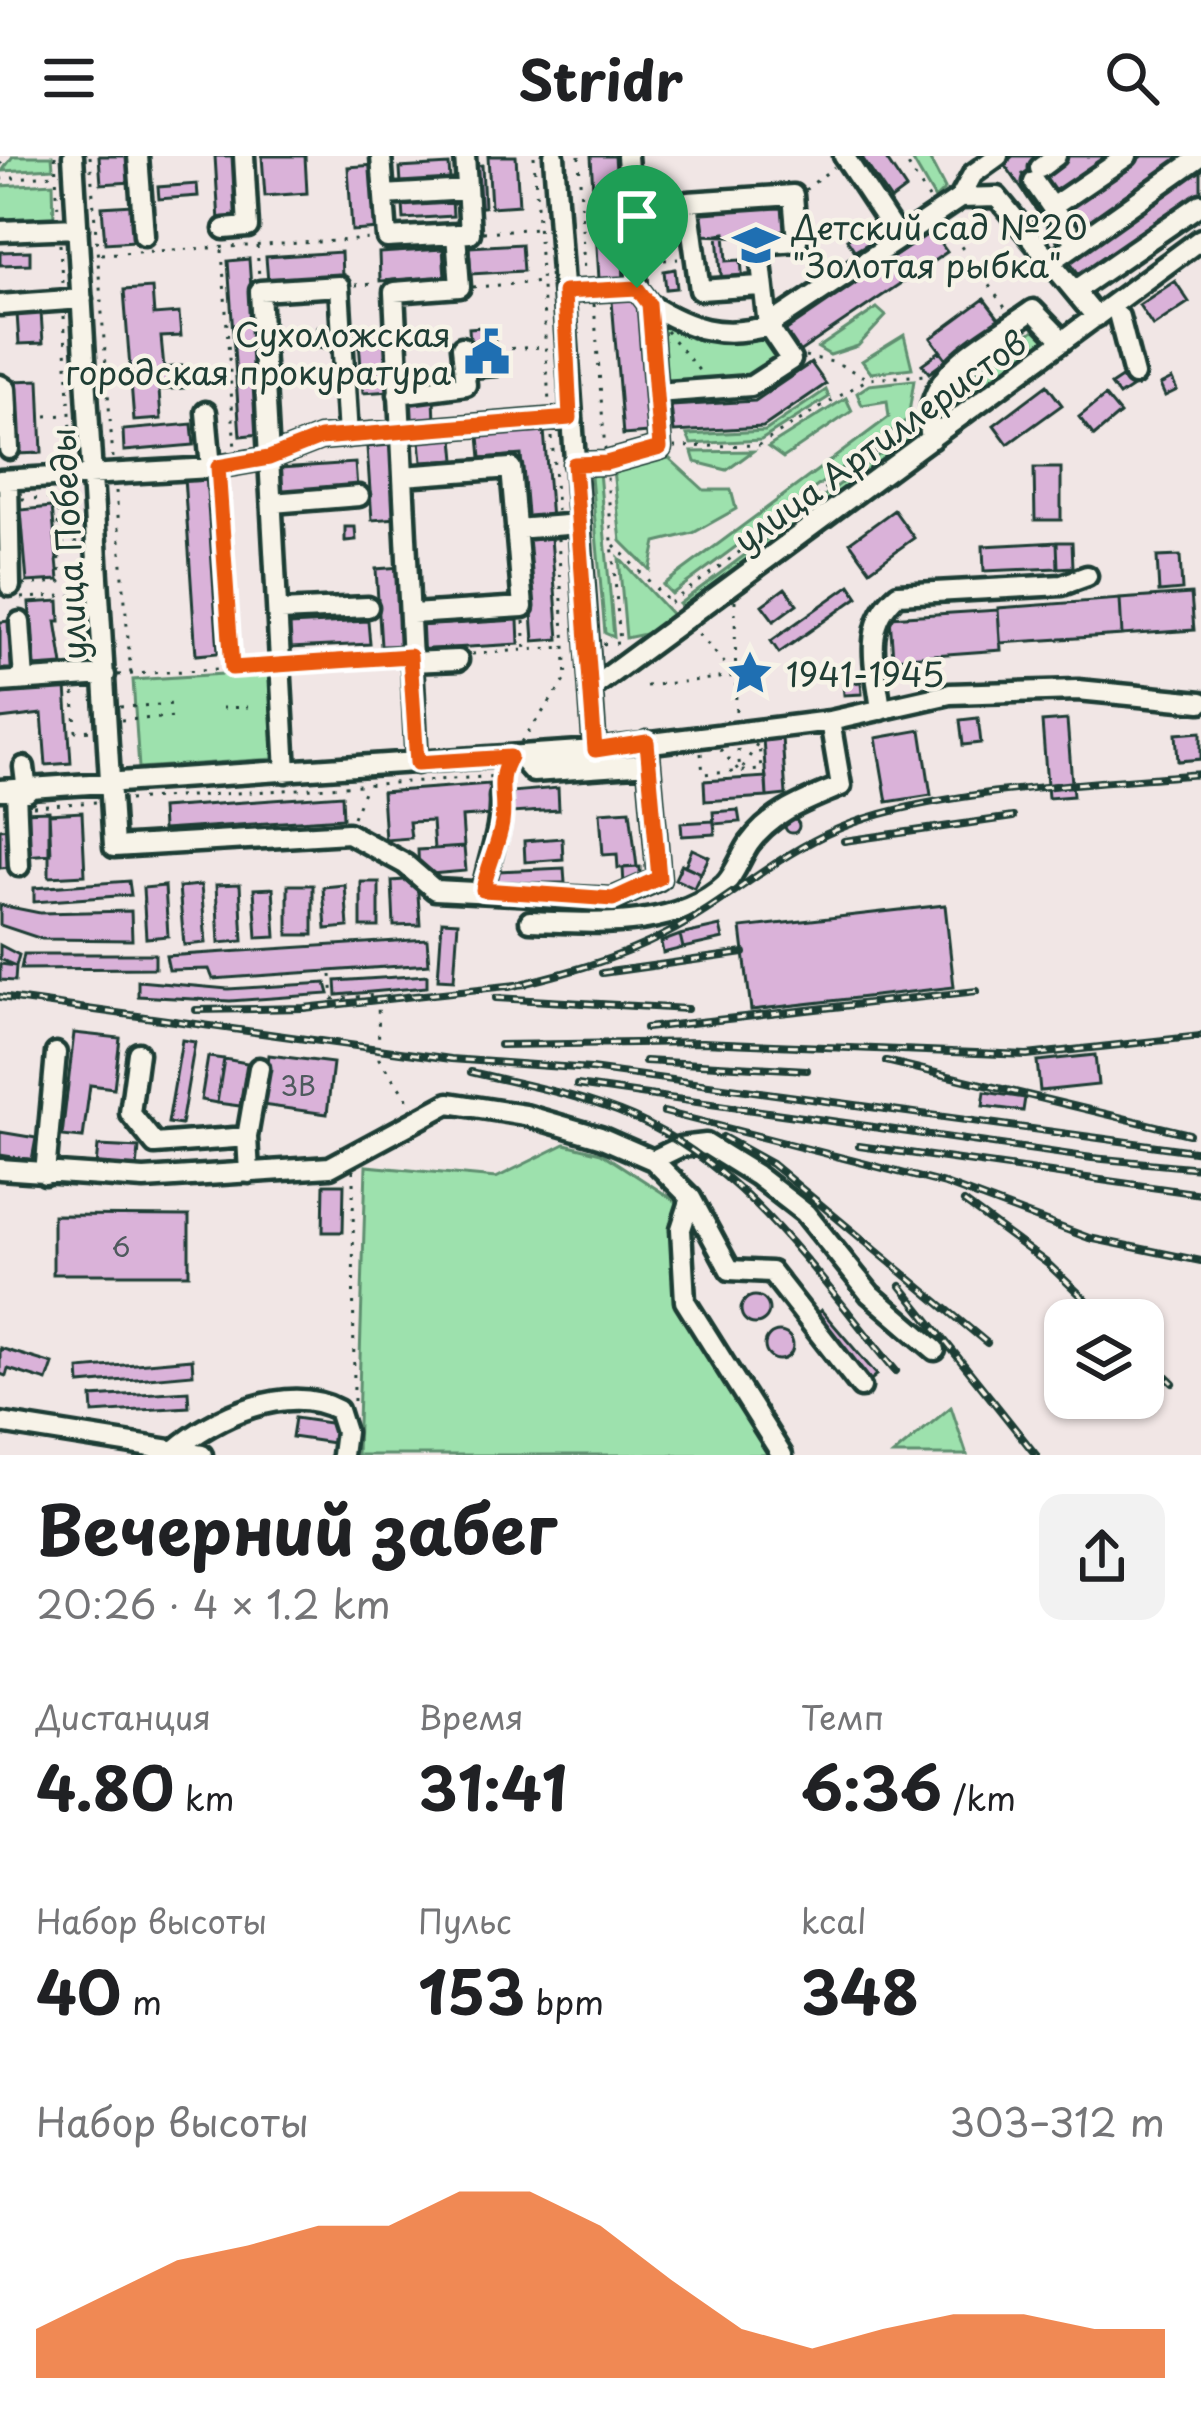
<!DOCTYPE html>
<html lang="ru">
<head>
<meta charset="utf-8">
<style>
  :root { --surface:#fff; --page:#f2f2f2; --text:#202124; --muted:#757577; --accent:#ea580c }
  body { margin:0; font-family:"Playpen Sans",sans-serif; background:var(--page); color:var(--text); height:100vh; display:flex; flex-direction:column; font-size:45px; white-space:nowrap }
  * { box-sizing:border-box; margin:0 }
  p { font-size:39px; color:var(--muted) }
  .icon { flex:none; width:66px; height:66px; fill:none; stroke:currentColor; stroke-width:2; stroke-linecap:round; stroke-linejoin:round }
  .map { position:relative; height:1299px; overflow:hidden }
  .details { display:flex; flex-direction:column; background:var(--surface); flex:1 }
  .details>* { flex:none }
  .tools { position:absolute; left:1044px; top:1143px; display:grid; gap:24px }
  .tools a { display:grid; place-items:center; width:120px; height:120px; border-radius:24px; background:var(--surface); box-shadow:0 3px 9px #0004; font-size:60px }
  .pin { position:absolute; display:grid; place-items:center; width:102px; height:102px; color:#fff; margin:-123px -51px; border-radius:50% 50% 50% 0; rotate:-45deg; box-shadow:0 0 12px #0007 }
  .pin .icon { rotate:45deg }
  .round { display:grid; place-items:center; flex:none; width:126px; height:126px; border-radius:24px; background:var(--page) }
  .overview { display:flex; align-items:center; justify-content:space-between; height:204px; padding:0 36px }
  h1 { font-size:66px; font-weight:700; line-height:90px }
  .stats { display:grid; grid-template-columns:repeat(3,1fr); gap:18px; height:204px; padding:12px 36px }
  .stats div { display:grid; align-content:center }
  .stats b { font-size:60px; font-weight:700 }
  .stats small { font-size:33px; font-weight:400 }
  .stats p { font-size:33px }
  .chart { height:336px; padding:24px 36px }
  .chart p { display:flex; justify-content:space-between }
  .chart svg { width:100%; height:216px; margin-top:12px; fill:var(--accent); opacity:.7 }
  header { display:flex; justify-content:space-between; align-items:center; height:156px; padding:0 36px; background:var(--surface); font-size:54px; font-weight:700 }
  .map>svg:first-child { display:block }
</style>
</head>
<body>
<header><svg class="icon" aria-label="menu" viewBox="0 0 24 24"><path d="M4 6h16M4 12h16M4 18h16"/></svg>Stridr<svg class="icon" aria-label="search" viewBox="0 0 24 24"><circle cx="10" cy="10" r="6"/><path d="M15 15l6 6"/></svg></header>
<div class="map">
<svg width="1201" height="1299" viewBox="0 0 1201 1299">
  <rect width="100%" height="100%" fill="#f1e6e5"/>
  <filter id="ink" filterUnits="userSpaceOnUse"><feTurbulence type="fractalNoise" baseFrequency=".00833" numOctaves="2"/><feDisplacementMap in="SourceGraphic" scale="24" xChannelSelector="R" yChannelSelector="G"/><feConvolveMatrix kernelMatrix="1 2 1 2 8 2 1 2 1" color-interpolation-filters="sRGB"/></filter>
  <g filter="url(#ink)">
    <path fill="#9de1ad" stroke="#5e8f70" stroke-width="3" d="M13,0H52L53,12L2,15Z
      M910,0H928L945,33L935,43Z
      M53,27L54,64L0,67V30Z
      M877,152L886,160L858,190L830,199L818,192Z
      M660,160C695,184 722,190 763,179L780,204L750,222L665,228Z
      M1041,169L1050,181L936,265V245Z
      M904,179L912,212L871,217L862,205Z
      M914,224L908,263L672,438L663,429L889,261L887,245L862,249L857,237L869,229Z
      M826,234L829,241L761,284L691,288L687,279L765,275Z
      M846,242L852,255L783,302L768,291Z
      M918,270L922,278L685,454L679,448Z
      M753,295L727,314L695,306L692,296Z
      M669,302L704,334H731L736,353L693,377L656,386L650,414L621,385L613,314Z
      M599,316L614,481L605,477L591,321Z
      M619,402L675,462L650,477L626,482Z
      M269,515L274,603L139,612L133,524Z
      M565,988L601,997L683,1050C677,1076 670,1107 675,1133C681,1167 754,1264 777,1299H357L366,1010L496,1022Z
      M951,1251L967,1299H893Z"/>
    <path fill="#dab2d9" stroke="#1f3d34" stroke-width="3" d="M99,0H130L132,26L101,28Z
      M215,0H238L242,64L219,66Z
      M262,0H305L307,37L265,40Z
      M488,0H516L519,49L491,51Z
      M591,0H616L618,33L593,35Z
      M861,0H884L906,33L891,44Z
      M1013,0H1048L1023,18L1069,87L1062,92L1004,7Z
      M1064,0H1110L1049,40L1035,20Z
      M1143,0H1187L1074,76L1061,56Z
      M1201,7V38L1081,121L1066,100Z
      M375,9L379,73L352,75L348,11Z
      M449,9L450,24L401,28L400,12Z
      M482,9L484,51L473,52L470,10Z
      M197,28L198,40L159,43L158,31Z
      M452,44L453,60L404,63L403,48Z
      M132,49L134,85L105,87L102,51Z
      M787,51L788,74L755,76V81L698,79L697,56Z
      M620,56L624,122L599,123L595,58Z
      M861,74L869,87L855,95L847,83Z
      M932,75L947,96L799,196L785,175Z
      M725,77L727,105L741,104L743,127L722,129L718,78Z
      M521,88L523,115L471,118L469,91Z
      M443,93L445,121L380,125L379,97Z
      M30,95V108L0,109V96Z
      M341,96L342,121L268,126L266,101Z
      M249,103L261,278L240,280L228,105Z
      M675,113L677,132L666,133L664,115Z
      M1175,125L1189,146L1153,170L1139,149Z
      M152,132L154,159L179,157L181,180L161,181L164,212L182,210L184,232L159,234L161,263L134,265L124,134Z
      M637,143L648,277L623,279L612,145Z
      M984,143L1000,164L947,204L931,182Z
      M41,156L43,187L19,188L17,157Z
      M328,170L330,192H318L317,171Z
      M386,170L391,235L363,237L358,173Z
      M494,170L495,187L491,188L498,221L473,223L469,172Z
      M940,195L947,204L929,217L922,208Z
      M811,207L826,228L763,271L674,276L671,250L755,245Z
      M1123,221L1131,232L1119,240L1111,229Z
      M1172,223L1177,234L1165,240L1160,229Z
      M39,224L42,297L16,298L13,225Z
      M1047,229L1062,249L1008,288L994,269Z
      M1105,240L1120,258L1094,280L1079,261Z
      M434,242L435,266L406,268L404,245Z
      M192,268L194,289L124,295L123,274Z
      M544,274L551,364L520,367L518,344L525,343L521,299L481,302L479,280Z
      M454,282L456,304L422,306L420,284Z
      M391,289L397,362L372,364L367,291Z
      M355,307L357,332L282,337L280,312Z
      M1034,312H1061V364H1035Z
      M206,319L218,497L196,499L184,321Z
      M52,351L59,424L27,426L21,354Z
      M894,354L914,382L870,414L850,386Z
      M345,371H355L356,384L345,385Z
      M551,382L559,483L534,485L527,384Z
      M1057,386L1058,412L984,415L983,390Z
      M1057,386H1072L1073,411L1058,412Z
      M1180,400L1182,434L1159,436L1157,401Z
      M401,411L406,489L381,490L376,413Z
      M850,429L858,441L779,497L771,485Z
      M785,432L797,448L774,465L762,449Z
      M1191,438L1194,474L1122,479L1120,443Z
      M1120,443L1122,479L1000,487L998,452Z
      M59,445L60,465H56L63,509L34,511L29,447Z
      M998,454L1001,494L893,502L890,461Z
      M518,464L519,488L418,494L417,470Z
      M10,465L12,513H0V466Z
      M368,465L370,488L290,492L289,469Z
      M861,526L862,538L844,539L843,528Z
      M66,531L71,607L46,609L42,558L0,563V538Z
      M978,562L981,587L963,589L960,564Z
      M1067,564L1073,640L1048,642L1042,566Z
      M921,574L931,639L887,646L876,582Z
      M1201,576V603L1178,605L1176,578Z
      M782,581L786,639L767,641L763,582Z
      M766,621L767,641L705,645L704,625Z
      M489,628L491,659L462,661L464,691L434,693L432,665L409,666L411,682L385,684L382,636Z
      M558,632L559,654L511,657L510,636Z
      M342,639L343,662L162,674L161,652Z
      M630,654L637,711L618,712L617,698L603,699L600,656Z
      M738,654L740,666L714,668L713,656Z
      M49,655L51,698L24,700L22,656Z
      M82,656L85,719L49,721V658Z
      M785 670a7 7 0 1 1 14 0a7 7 0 1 1-14 0Z
      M714,665L715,678L682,680L681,667Z
      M10,672L13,711L0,712V673Z
      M562,682L563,703L525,706L524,685Z
      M464,691L466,715L419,719L418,694Z
      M692,693L709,701L701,717L685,710Z
      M682,708L701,717L694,732L675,723Z
      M640,711V721L624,729L623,712Z
      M564,712L565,727H495L498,715Z
      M417,723L420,769L394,770L392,725Z
      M129,725L131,739L34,746V732Z
      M361,726H379V771H361Z
      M240,728L243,785L219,787L216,729Z
      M201,729L206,787L184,789L179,731Z
      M288,729H313V779H288Z
      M345,729L348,771L326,773L323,731Z
      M165,730L168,780L146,782L143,732Z
      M273,732L276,781L257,782L254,733Z
      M0,749L40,757L131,755L132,784L42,783L0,769Z
      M945,749L954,831L751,854L741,772Z
      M442,765L458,766L454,824L438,823Z
      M720,770L723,783L683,792L680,779Z
      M680,779L683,792L663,797L661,786Z
      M427,783L429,808L213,823L209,813L169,814L166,800Z
      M0,789L19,799L16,810L0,803Z
      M24,798H155V812L21,813Z
      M0,808L16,810L15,825L0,824Z
      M427,819V831L337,839L336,825Z
      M138,825L228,833L326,827L329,838L230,845L138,840Z
      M74,877L120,882L114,932L90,929L83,982L62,980Z
      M182,884L195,886L181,969L168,967Z
      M269,899L333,907L327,958L262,949Z
      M1095,899L1098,929L1040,935L1037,905Z
      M208,901L224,903L217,947L201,944Z
      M224,903L247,907L240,950L217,947Z
      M985,936L1025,942L1023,955L983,950Z
      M0,976L36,982L32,1004L0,999Z
      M98,990L139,992L137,1013L96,1010Z
      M324,1028H344L343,1076H323Z
      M53,1059L189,1060V1118H53Z
      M741 1154a14 14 0 1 1 28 0a14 14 0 1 1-28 0Z
      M821,1154L877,1219L866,1228L811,1163Z
      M765 1190a14 14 0 1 1 28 0a14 14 0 1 1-28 0Z
      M0,1192L53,1208L47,1225L8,1213L6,1220L0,1218Z
      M192,1203L193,1218L80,1228L79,1213Z
      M188,1235L189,1251L93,1257L92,1241Z
      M295,1262L336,1268L333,1287L292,1281Z"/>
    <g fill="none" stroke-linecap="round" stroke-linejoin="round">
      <g stroke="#1f3d34" stroke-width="27">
        <path id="minor" d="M73,0L114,691L348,677L405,708L435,734L613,743L659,723L647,586
          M138,0L144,79
          M381,0L387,82L456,78L460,131L394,136L417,607
          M554,0L595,594
          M1040,12L1056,0
          M1034,26L1076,86
          M384,39L467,34
          M960,42L973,18L998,0
          M1052,51L1127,0
          M224,73L248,71L244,0
          M0,75L78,72
          M456,78L470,77L465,0
          M899,83L960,42L997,41L1096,161
          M1051,106L1201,0
          M1076,134L1201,48
          M564,136L637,132L627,0
          M649,148C689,173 721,183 768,170L759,88L797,85L793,39L688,46L700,134L760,130
          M0,149L82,143
          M1119,161L1134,219
          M0,229L6,233L9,293
          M656,237L751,230L791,204L768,170L899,83L844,0
          M398,238L466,229L462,191
          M206,256L211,312
          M931,283C918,216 985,189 1033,154L1063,185
          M574,308L606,307L660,292L649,148L637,132
          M403,320L511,312L523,451L412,458
          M0,324L211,312L269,302L320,282L570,262
          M8,324L10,430
          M272,347L359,340
          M516,373L579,368
          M280,455L368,451
          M20,466L24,524
          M410,506L458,504
          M0,526L105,519
          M592,532L1201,83
          M881,554C876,511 861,469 898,438L1062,429L1087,420
          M519,600L533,616L649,608
          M24,611L27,636
          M286,616L260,135L339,130L348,280
          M0,634L595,594L830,565L950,538L1078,534L1201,546
          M16,635L19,710
          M483,734C489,701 502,673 500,641
          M530,765C592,767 675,775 725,728C735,718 741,700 749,688C772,656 806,645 841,630L830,565
          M138,897L130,957L155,988L247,981
          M653,1004L680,991L706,988L756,1019L805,1057L870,1138L935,1194
          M0,1013L144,1023L330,1011L449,947L525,959L600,981L653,1004L691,1042L681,1073L685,1145L782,1299
          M249,1017L247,981L259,912
          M45,1018L56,897
          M691,1042L730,1114L771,1116L861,1231
          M0,1267L202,1299
          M175,1294C214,1261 288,1226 338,1254L345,1276L342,1299"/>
      </g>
      <path stroke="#1f3d34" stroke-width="3" stroke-dasharray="3 9" stroke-linecap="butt" d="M55,0L58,55
        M90,0L113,302
        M534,0L549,247
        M579,0L584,118
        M902,0L929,43
        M0,9L7,0
        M0,23L54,19
        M805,34L834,11
        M947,71L1008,156
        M483,76L539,72
        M60,88L62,127
        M257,90L259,122
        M222,94L235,294
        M101,98L373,83
        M652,105L678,103
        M355,129L378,128
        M473,131L542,126
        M594,148L605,294
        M64,160L73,306
        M666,175L702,218
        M499,193L544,191
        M805,200L837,207L868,223
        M46,260L68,259
        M552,281L557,355
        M674,291L759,289L868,223L926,219
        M219,325L232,512
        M116,335L131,519
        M22,343L57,342L59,388L77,386
        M614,389L670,447
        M23,429L61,426L59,390
        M22,442L80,439
        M735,444L736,560
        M670,447L915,267
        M524,465L526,496
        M603,488L620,487L607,321
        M472,498L564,491
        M298,508L396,501
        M118,519L265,510
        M646,530L736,520L697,476
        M74,537L76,575L95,574
        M120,551L178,548
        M222,552L248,551
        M121,564L179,561
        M521,586L567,522L558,383
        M720,593L740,616L757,588
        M738,593L740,616
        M701,597L703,618L761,614L759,588
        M129,644L499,620
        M33,650L96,646
        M353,661L366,631
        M331,819L333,843L378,839L379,903L411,948
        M353,1014L354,1250"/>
      <use href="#minor" stroke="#f7f3e8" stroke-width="18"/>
      <g stroke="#1f3d34" stroke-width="8">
        <path id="rail" d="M844,685L1013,661
          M602,817L744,797
          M509,831C563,818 616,804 666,778C727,747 774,700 838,673C930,633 1098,627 1201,618
          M0,841L451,903L591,913L1201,996
          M496,842L687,853
          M196,854L304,852L525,828
          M646,872L977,835
          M500,889L702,886L1027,899L1201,880
          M645,905L807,914
          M886,905L1189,978
          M471,916C525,929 581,939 632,961C746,1010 819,1123 896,1215
          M577,929L1092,1002L1201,1012
          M664,956L945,1028L1089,1082L1201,1105
          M723,981L772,1008L987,1187
          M859,990L1201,1038
          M964,1046L1048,1108L1107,1164
          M901,1130L1036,1299
          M1143,1198L1173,1227"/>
      </g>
      <use href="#rail" stroke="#f7f3e8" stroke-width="3" stroke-dasharray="9" stroke-linecap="butt"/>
    </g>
  </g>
  <g fill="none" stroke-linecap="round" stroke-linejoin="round" filter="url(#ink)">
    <g stroke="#fff" stroke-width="24">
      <path id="route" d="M637,132L649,148L660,292L606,307L574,308L595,594L647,586L659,722L613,743L483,734C487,711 499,688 502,667C506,640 495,626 510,601L417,607L410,500L232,512L218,311L269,302L320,282L570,262L564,136Z"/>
    </g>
    <use href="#route" stroke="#ea580c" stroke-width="15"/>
  </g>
  <defs>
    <g id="school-bare" transform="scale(3.6)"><path d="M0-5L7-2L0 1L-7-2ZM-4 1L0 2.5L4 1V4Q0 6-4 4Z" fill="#1f6fb2" stroke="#f7f3e8" stroke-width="2.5" paint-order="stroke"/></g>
    <g id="civic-bare" transform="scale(3.6)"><path d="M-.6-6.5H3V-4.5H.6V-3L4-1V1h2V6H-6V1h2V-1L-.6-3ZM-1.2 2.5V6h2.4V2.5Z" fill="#1f6fb2" stroke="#f7f3e8" stroke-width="2.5" paint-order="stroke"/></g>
    <g id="sight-bare" transform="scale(3.6)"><path d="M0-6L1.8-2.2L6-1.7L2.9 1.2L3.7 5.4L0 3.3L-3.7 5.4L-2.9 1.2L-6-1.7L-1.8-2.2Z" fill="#1f6fb2" stroke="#f7f3e8" stroke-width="2.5" paint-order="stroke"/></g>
  </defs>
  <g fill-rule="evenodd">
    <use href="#school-bare" x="756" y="89"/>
    <use href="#civic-bare" x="487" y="196"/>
    <use href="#sight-bare" x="750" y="517"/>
  </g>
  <g text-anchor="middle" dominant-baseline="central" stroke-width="9" stroke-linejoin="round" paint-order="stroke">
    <g font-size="27" fill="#4e5a5d">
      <text x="298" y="928">3В</text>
      <text x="121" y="1089">6</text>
    </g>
    <g font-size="33" fill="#1f3d34" stroke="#f7f3e8" text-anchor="start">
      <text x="792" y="70">Детский сад №20<tspan x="792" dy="38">"Золотая рыбка"</tspan></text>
      <text x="451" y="177" text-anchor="end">Сухоложская<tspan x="451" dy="38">городская прокуратура</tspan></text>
      <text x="786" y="517">1941-1945</text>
    </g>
    <g font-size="33" fill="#1f3d34" stroke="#f7f3e8">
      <text transform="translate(879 284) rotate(-36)">улица Артиллеристов</text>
      <text transform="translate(67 388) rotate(-93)">улица Победы</text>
    </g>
  </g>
</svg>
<div class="tools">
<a><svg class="icon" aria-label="layers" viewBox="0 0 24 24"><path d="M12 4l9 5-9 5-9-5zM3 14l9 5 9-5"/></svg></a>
</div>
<div class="pin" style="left:637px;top:132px;background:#1e9e55"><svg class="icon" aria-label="arrive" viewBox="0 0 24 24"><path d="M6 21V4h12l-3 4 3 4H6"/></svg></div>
</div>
<section class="details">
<div class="overview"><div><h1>Вечерний забег</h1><p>20:26 · 4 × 1.2 km</p></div><a class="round"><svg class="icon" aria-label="share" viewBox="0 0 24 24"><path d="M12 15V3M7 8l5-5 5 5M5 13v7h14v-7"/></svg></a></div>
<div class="stats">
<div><p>Дистанция</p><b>4.80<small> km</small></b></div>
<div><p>Время</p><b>31:41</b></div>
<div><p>Темп</p><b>6:36<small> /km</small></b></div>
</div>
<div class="stats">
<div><p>Набор высоты</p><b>40<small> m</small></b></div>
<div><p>Пульс</p><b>153<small> bpm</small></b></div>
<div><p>kcal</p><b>348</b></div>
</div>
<div class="chart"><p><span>Набор высоты</span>303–312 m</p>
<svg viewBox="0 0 160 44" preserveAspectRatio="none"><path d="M0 44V34L10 27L20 20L30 17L40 13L50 13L60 6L70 6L80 13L90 24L100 34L110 38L120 34L130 31L140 31L150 34L160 34V44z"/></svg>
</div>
</section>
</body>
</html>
